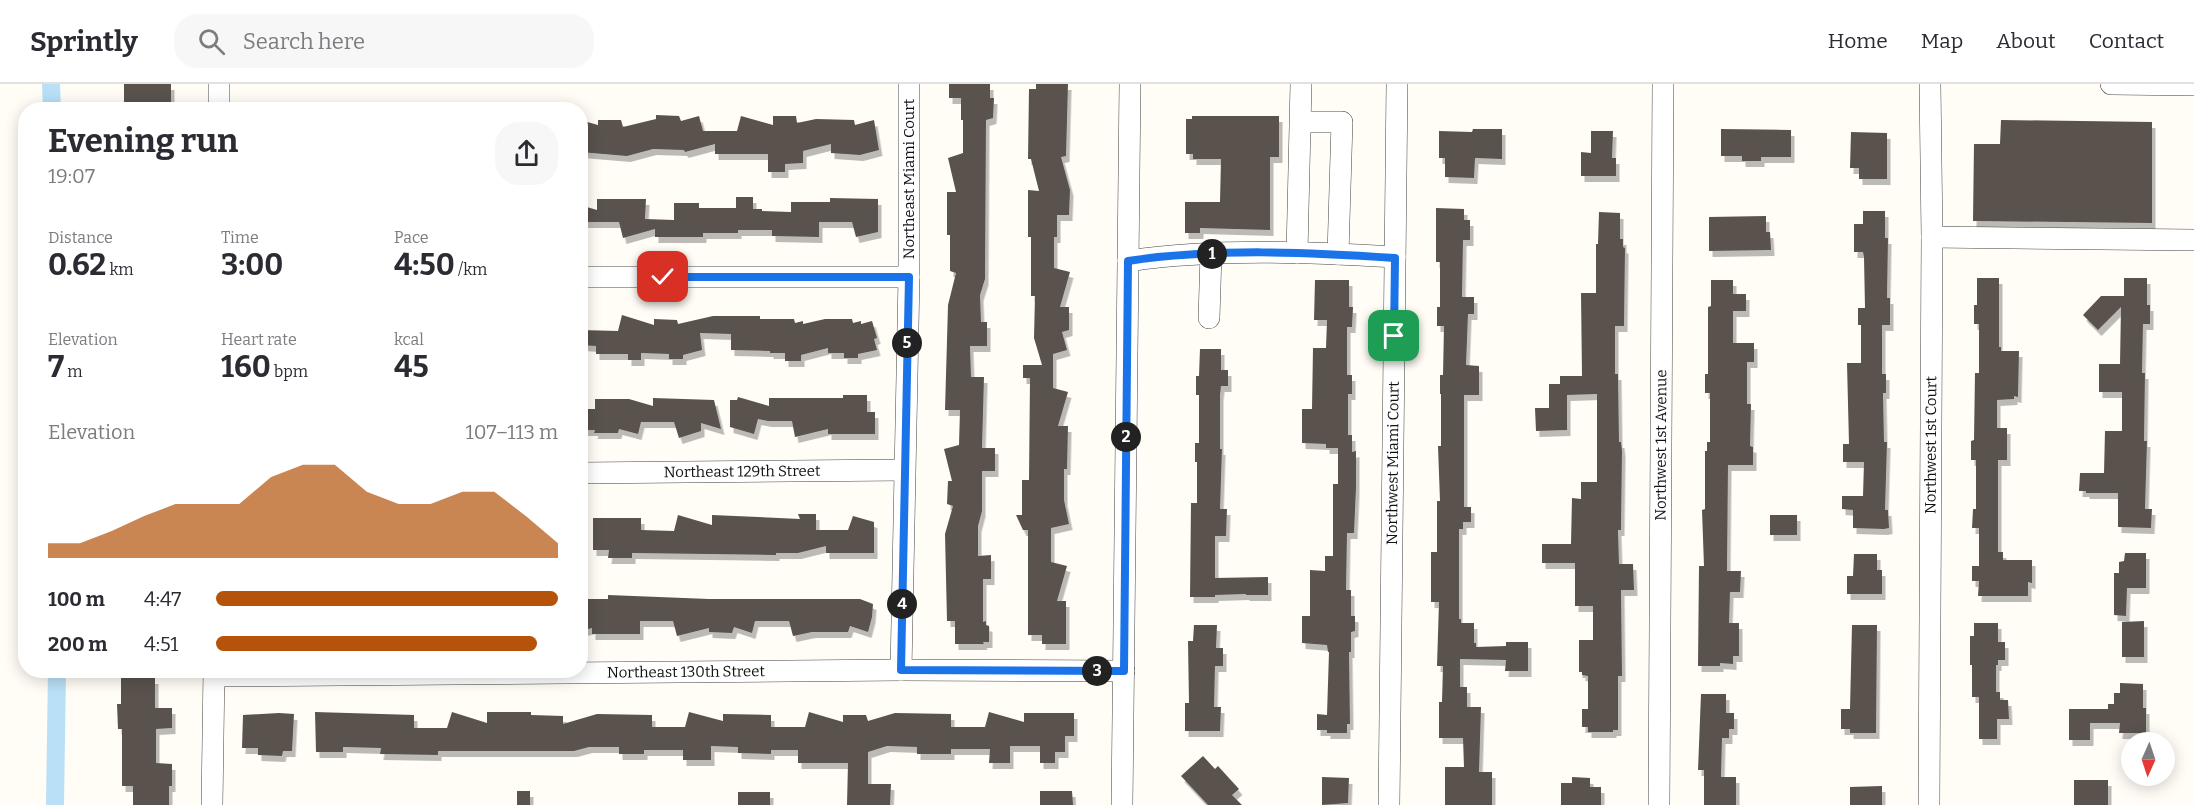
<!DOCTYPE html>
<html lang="en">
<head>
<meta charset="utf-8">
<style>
  :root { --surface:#fff; --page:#f7f7f7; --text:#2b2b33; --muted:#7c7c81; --line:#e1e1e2; --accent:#b45309 }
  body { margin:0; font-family:Bitter,serif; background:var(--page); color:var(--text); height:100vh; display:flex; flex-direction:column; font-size:22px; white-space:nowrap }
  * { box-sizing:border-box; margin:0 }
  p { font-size:20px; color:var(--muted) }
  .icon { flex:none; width:33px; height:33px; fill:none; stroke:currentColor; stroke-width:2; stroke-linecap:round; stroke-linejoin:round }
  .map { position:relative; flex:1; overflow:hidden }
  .sheet { position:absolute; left:18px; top:18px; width:570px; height:576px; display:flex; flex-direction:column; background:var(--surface); border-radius:24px; box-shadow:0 3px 15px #0003 }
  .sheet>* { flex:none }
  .needle { width:39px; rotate:183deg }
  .controls { position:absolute; left:2121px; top:648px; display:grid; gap:12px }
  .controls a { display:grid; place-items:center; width:54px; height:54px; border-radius:50%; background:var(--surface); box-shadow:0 3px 15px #0003; font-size:30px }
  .pin { position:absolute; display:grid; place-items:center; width:51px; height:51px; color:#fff; margin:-26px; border-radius:12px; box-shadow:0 3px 9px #0006 }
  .km { position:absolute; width:30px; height:30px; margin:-15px; border-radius:50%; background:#222; color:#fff; font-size:16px; line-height:30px; text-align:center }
  .round { display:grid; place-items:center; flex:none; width:63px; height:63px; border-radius:24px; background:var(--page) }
  .headline { display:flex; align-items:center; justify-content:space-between; height:102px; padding:0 30px }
  h1 { font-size:33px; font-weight:700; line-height:45px }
  .figures { display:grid; grid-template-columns:repeat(3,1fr); gap:9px; height:102px; padding:6px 30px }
  .figures div { display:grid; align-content:center }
  .figures b { font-size:30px; font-weight:700 }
  .figures small { font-size:16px; font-weight:400 }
  .figures p { font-size:16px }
  .chart { height:168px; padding:12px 30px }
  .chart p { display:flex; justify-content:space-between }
  .chart svg { width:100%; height:108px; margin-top:6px; fill:var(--accent); opacity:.7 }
  ul { padding:0 30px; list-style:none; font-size:20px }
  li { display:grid; grid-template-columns:96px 72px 1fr; align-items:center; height:45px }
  li i { height:15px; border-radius:8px; background:var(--accent) }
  header { display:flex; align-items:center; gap:36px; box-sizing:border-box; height:84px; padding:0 30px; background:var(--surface); border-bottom:2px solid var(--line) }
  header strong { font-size:28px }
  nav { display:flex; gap:33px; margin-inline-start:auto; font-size:21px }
  .search { width:420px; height:54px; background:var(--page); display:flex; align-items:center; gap:15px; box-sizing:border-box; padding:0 21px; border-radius:24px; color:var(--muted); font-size:22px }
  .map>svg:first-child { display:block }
</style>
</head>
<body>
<header>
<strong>Sprintly</strong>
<div class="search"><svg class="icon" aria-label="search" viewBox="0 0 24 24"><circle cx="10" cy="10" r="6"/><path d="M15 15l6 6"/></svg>Search here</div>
<nav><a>Home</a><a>Map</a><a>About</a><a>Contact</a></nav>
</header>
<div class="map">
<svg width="2194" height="721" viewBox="0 0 2194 721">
  <defs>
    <filter id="shadow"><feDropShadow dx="3.5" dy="6" stdDeviation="0" flood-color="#0004"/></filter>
  </defs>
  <rect width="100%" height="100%" fill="#fffdf5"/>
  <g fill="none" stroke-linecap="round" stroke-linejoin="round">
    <path stroke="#b9e0f7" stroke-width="18" d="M51,0L52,26
      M55,721L57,586"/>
  </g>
  <path fill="#5a524d" filter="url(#shadow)" d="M124,0H171V26H124Z
    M949,0H990V14H994L993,34L986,36L985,195L980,211L981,238H987V262H970L971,293H984L982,364H995V387H982V427L978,442V472L991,471V495H983V538L986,537V541L989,542V558H983L984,560H955V537H947L945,450L953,422L947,420L948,397H952L944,365L959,361L960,326H945L948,221L956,189L950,187V151H947V108H956L948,74L963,69V36H961V14H949Z
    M1036,0H1068L1066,72L1061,73L1070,106L1069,131H1057V153H1054V184L1070,188L1060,223H1069V246L1062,248L1067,266L1053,270V304L1068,308L1058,342H1068L1067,385H1064V416L1069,440L1051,444V478L1067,482L1057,517H1066V560H1042V551H1028V446H1023L1016,431H1022V396H1029L1030,294H1023V281H1042L1034,254L1035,212H1031V153H1028V106L1039,107L1031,75H1028L1029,5H1036Z
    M656,31L679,32L681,37L699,32L703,47H737L741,32L773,41V32H796L797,39L816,35L854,36L855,41L874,36L879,66L860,71L831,69V60L803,67V79L785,80V88H768V70H715V60L685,68L684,66L653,65L627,72L580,68V36L598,41V36H621L623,43L656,35Z
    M1192,32H1279V73H1270V146L1200,144V149H1185V118H1220L1221,75H1193V70H1186V35H1192Z
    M2001,36L2152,38V139L1973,137L1974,60H2000Z
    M1473,45H1502V75L1475,74L1474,94L1445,93V74H1439V47L1472,48Z
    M1721,45L1791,46V73H1761V77H1742V72H1721Z
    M1591,47H1613L1612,74H1616V92H1581V68L1591,69Z
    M1851,48L1887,49V95H1859V84H1850Z
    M736,113H753V125H762V127L791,128V118H830V114L878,115V148L856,153L852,138H819V153L772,152V146H738V149H703V153H655V145L623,154L619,138H580V121L597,126V115H646L645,135L674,136V119H699V124H736Z
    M1436,124L1464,125V136H1470V156H1463L1462,213H1474V230H1468L1466,281L1479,282V311H1464V423H1471V438H1463V445H1459V535H1461V539H1474V559H1476V563L1506,562V558H1528V587H1505L1506,576L1460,575V603H1467V623H1481L1479,688H1492V721H1445V683H1464L1463,654H1439V618H1442L1443,582H1437L1439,518H1431V468H1437V417H1440L1438,362H1441V310H1440V291H1443L1444,242H1437V223H1440V178H1436Z
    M1863,127H1885V154H1888L1887,214H1890V241H1882V290H1886V309H1883L1884,358H1887L1885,426H1888L1889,444L1884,445L1853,444V426L1842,425V412H1863L1864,378H1843V360H1849L1847,279H1861V241H1858V224H1865L1864,173L1863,168H1854V140H1863Z
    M1599,128L1620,129V155H1623V163L1625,164L1624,242H1615V290H1618L1619,358H1621L1622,367L1621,446H1618L1619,480H1633L1634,506H1621L1622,592H1618V646H1613V648H1588V643H1582V625H1588V592L1582,591V588H1579V556H1593V522H1575V479H1542V460H1571L1572,414L1581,415V398H1597V310L1567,311V346L1536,347L1535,324H1549V300H1560V292H1582L1581,209H1596V160H1598Z
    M1766,132V148H1770L1771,166L1709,167V133Z
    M1977,194H1999V263H2001V267H2019L2018,313L2014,312V315L1997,316V344H2007V376H1998V468H2003V476H2032V499L2028,498V512H1978L1979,497H1972V482H1979V444H1972L1973,425H1976V376H1971V357L1974,356L1975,289H1979V240H1974V221H1977Z
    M2124,194H2147V221H2150V240H2143L2142,289H2145L2144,357H2147L2145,425H2152L2151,444L2118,443V409H2086V407H2079L2080,389H2104L2105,347H2122V308H2099V280H2120L2121,223L2098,246L2083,231L2101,212H2124Z
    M1315,196H1349V223H1353L1352,243H1347V291H1352V310H1348V351H1352V368L1356,367V404L1354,449H1347L1346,506H1351V532H1355V547L1351,548V568H1349L1350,640H1347V649H1327V646H1317V630L1327,631L1329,568H1328L1327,561L1302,559V532H1310V486L1325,487V472H1333V400H1338V364H1326V360L1302,359V325H1312L1313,264H1326L1327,236H1314Z
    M1711,196H1733V210H1746V227H1733V259H1754V278H1747V320H1751L1750,362L1753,363V381H1728L1727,487H1741L1740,508H1730L1729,539H1739V572H1733V580L1720,579V582H1698L1699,482H1704L1702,426L1705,425V367H1707V358H1710V309H1705V290H1708V223L1711,222Z
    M622,231L654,241V235L677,236L678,240L713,232H760V235H794L795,239L803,237V240L825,235H852L853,239L861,237V240L872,237L877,254L874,255L877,266L858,270V274H844V269H828V264L801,271V277H785V269H770V267L731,266V250L700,249L702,266L683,271V275H669V270L641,269V276H628V270H596V262L580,261V246L618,247Z
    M1200,265H1221V286H1228V302H1221L1220,311V365H1222L1220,425H1227L1226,452H1215V494L1268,493V511H1246V510L1215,511V513H1190L1191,419H1197V378H1195V359H1199V311H1196V292H1199Z
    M843,311H867V328H875V350H828V345L795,353L792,337H768L758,335L754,350L730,343V316H737L738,313L769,322V314H843Z
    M653,314L714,316L721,345L701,339V347L679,354L674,338H641L638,350L619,345L618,349H594L595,346H580V325H595V315H629L653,322Z
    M798,430H816V446H848L853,432L874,438V469H826V462L798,469H776V471L632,469V474H608L609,466H593V434H641V446L674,447L678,431L712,441V431L800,435Z
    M1770,431H1797V451H1770Z
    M2125,469H2146V504H2127L2126,532L2114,531V489H2119V478L2124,477Z
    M1854,470H1877V486H1882V510H1847V492H1853Z
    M608,511L709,515H860L873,520L872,533L868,548L850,542L848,548H812L793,552L789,537H755L752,549L734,543L732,549L709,548V544L677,552L673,537H640V550H592V544L580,547V515H608Z
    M2144,537V573H2122V538Z
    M1974,539H1998V558H2005V576H1998V581H1996V608H2000V616H2008L2009,635H1997V655H1979V613H1972V581H1970V552H1974Z
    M1194,541H1217L1216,564H1223V582H1215L1214,623H1221L1220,647H1185V619H1189L1188,557H1193Z
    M1852,541H1877L1876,649H1850V645H1841V625H1850Z
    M121,594H155V624H172V644L156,645V679L172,680V702H169V721H133V702H122V645H118L117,620H121Z
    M2120,599L2143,600V624H2146V649H2119L2120,639H2090V656H2069V625H2108V620H2114V609H2120Z
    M1701,610H1726V629H1734V645H1729V654H1722L1721,693H1736V721H1704V686H1698Z
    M315,628L414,631V644H447L452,628L487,639V628H531V631L563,632V640L597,630L652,631V643H685L689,628L723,637V630L771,631V643H805L809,628L843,638V631H866L868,637L895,629L951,630V643H985L989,628L1024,638V629H1074V652H1065V668H1055V679H1040V662H1010V679H989L990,665H951V670H917V663L887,662L868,668V700H891L890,721H847L848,679H798V666H771V670L738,669V663L711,662V676H683V666H644V670H619V663H589L574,667H438V671L380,670L381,664L343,663V668H316Z
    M279,629L294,630L292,667H283L282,672L258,671V664H242L243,631Z
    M1203,672L1215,685L1218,682L1239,705L1232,711L1242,721H1208L1181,692Z
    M1322,693L1349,694L1348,719L1322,721Z
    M1572,693L1590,694V703H1601V721H1561V699H1572Z
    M2074,696H2108V721H2074Z
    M1882,702V721H1850V703Z
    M517,707H530V721H517Z
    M1040,707H1072L1073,721H1040Z
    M738,708H770V721H738Z"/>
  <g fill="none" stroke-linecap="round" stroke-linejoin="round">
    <g stroke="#444" stroke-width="22">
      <g id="minor">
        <path d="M219,0V26"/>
        <path d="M2111,0L2194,1"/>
        <path d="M1301,38H1342L1338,170"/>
        <path d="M1932,153L2194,156"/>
        <path d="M1297,169L1301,0"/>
        <path d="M1128,177C1216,164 1307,168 1395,173"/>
        <path d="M580,193H909"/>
        <path d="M1209,234L1211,170"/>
        <path id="s1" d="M580,389L904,386"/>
        <path d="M901,586L909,193V0"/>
        <path id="s2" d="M214,592L901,586L1124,587"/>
        <path d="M212,721L214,586"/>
        <path d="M1122,721L1130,0"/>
        <path id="s3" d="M1389,721L1397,0"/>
        <path id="s4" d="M1659,721L1663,0"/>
        <path id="s5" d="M1929,721L1932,153L1930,0"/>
      </g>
    </g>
    <use href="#minor" stroke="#fff" stroke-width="21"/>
  </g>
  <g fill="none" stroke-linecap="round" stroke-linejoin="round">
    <g stroke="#fff" stroke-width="12">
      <path id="route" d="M663,193H909L901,586L1124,587L1128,177C1216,164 1307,168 1395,174L1394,252"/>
    </g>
    <use href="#route" stroke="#1a73e8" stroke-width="8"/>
  </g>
  <g text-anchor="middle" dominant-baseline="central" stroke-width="6" stroke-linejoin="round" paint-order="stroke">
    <g font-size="15" fill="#111" stroke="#fff">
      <text transform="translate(909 95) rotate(-90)">Northeast Miami Court</text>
      <text stroke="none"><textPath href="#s4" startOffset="360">Northwest 1st Avenue</textPath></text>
      <text stroke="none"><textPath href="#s5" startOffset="360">Northwest 1st Court</textPath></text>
      <text stroke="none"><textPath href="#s3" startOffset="342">Northwest Miami Court</textPath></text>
      <text stroke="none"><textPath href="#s1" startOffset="162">Northeast 129th Street</textPath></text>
      <text stroke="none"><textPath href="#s2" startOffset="472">Northeast 130th Street</textPath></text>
    </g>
  </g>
</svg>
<div class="controls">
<a><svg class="needle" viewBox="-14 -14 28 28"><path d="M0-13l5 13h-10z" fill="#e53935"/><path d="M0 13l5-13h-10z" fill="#7c7c81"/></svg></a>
</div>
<div class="pin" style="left:1394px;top:252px;background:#1e9e55"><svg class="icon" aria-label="arrive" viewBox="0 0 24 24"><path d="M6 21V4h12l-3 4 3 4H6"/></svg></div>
<div class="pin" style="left:663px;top:193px;background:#d93025"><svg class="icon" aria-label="check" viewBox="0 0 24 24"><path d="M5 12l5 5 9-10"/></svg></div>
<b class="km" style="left:1212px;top:170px">1</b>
<b class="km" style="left:1126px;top:353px">2</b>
<b class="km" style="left:1097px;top:587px">3</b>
<b class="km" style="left:902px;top:520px">4</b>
<b class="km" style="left:907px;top:259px">5</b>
<section class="sheet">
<div class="headline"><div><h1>Evening run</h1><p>19:07</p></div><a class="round"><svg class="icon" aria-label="share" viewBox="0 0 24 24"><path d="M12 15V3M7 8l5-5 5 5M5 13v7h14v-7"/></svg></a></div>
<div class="figures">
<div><p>Distance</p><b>0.62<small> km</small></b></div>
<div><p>Time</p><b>3:00</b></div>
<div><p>Pace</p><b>4:50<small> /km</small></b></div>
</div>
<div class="figures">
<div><p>Elevation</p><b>7<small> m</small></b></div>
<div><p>Heart rate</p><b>160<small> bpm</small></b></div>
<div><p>kcal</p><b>45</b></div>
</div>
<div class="chart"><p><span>Elevation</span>107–113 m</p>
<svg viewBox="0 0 160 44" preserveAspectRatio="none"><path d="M0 44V38L10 38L20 33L30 27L40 22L50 22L60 22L70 11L80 6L90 6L100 17L110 22L120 22L130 17L140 17L150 27L160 38V44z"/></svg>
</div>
<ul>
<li><b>100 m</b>4:47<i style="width:100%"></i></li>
<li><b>200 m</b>4:51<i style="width:94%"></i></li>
</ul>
</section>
</div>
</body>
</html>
